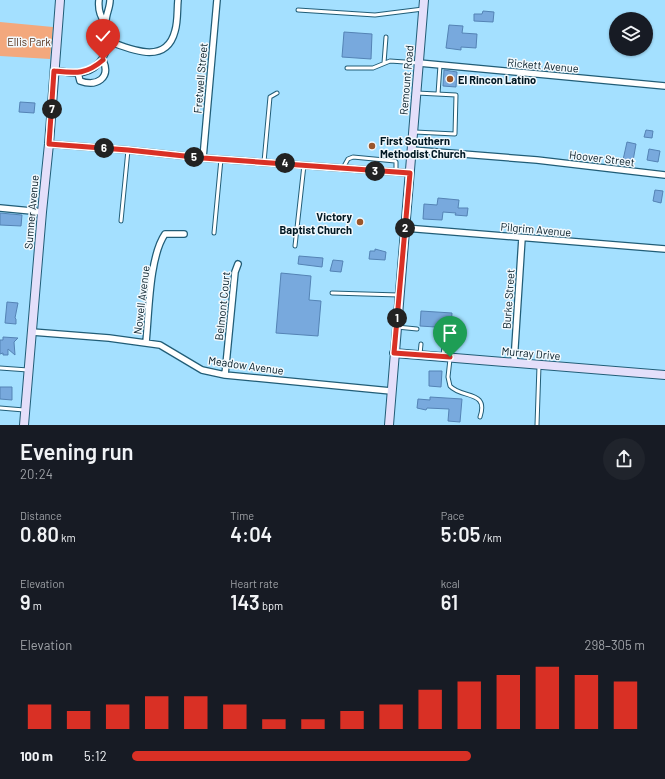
<!DOCTYPE html>
<html lang="en">
<head>
<meta charset="utf-8">
<style>
  :root { --surface:#171b24; --page:#20242c; --text:#f1f3f6; --muted:#9ea1a6; --accent:#d93025 }
  body { margin:0; font-family:Barlow,sans-serif; background:var(--page); color:var(--text); height:100vh; display:flex; flex-direction:column; font-size:15px; white-space:nowrap }
  * { box-sizing:border-box; margin:0 }
  p { font-size:13px; color:var(--muted) }
  .icon { flex:none; width:22px; height:22px; fill:none; stroke:currentColor; stroke-width:2; stroke-linecap:round; stroke-linejoin:round }
  .map { position:relative; height:425px; overflow:hidden }
  .details { display:flex; flex-direction:column; background:var(--surface); flex:1 }
  .details>* { flex:none }
  .buttons { position:absolute; left:609px; top:12px; display:grid; gap:8px }
  .buttons a { display:grid; place-items:center; width:44px; height:44px; border-radius:50%; background:var(--surface); box-shadow:0 1px 3px #0004; font-size:20px }
  .pin { position:absolute; display:grid; place-items:center; width:34px; height:34px; color:#fff; margin:-41px -17px; border-radius:50% 50% 50% 0; rotate:-45deg; box-shadow:0 0 4px #0007 }
  .pin .icon { rotate:45deg }
  .km { position:absolute; width:20px; height:20px; margin:-10px; border-radius:50%; background:#222; color:#fff; font-size:11px; line-height:20px; text-align:center }
  .round { display:grid; place-items:center; flex:none; width:42px; height:42px; border-radius:21px; background:var(--page) }
  .overview { display:flex; align-items:center; justify-content:space-between; height:68px; padding:0 20px }
  h1 { font-size:22px; font-weight:600; line-height:30px }
  .figures { display:grid; grid-template-columns:repeat(3,1fr); gap:6px; height:68px; padding:4px 20px }
  .figures div { display:grid; align-content:center }
  .figures b { font-size:20px; font-weight:600 }
  .figures small { font-size:11px; font-weight:400 }
  .figures p { font-size:11px }
  .chart { height:112px; padding:8px 20px }
  .chart p { display:flex; justify-content:space-between }
  .chart svg { width:100%; height:72px; margin-top:4px; stroke:var(--accent); stroke-width:6 }
  ul { padding:0 20px; list-style:none; font-size:13px }
  li { display:grid; grid-template-columns:64px 48px 1fr; align-items:center; height:30px }
  li i { height:10px; border-radius:5px; background:var(--accent) }
  .map>svg:first-child { display:block }
</style>
</head>
<body>
<div class="map">
<svg width="665" height="425" viewBox="0 0 665 425">
  <rect width="100%" height="100%" fill="#a4e0ff"/>
  <path fill="#f3a87d" d="M0,22L53,27L50,59L0,56Z"/>
  <path fill="#78a9dd" stroke="#5483b5" d="M483,11L494,12L493,22L474,21V14H482Z
    M449,25L463,26L462,33L477,34L476,48L461,47V50L446,48Z
    M344,32L372,34L371,59L342,57Z
    M444,70L457,72L456,87L443,86Z
    M20,102L35,103L34,113L19,112Z
    M646,130L653,131L652,138L644,137Z
    M627,142L636,144L633,161L623,160Z
    M649,149L660,151L658,162L647,160Z
    M655,190L663,191L661,203L653,201Z
    M438,198L459,200L458,208H468L467,216L455,215L456,213L443,212L442,220L423,219L424,204L437,205Z
    M0,213L22,215L21,226L0,225Z
    M375,249L386,252L385,260L369,259L370,251H375Z
    M299,256L323,258L322,267L298,264Z
    M333,260L343,261L341,272L330,271Z
    M281,273L311,276L309,300L321,301L318,336L276,333Z
    M7,302L18,303L15,318L16,319V324L5,323Z
    M421,311L452,313L451,328L420,326Z
    M3,337L18,338L14,342L15,355L8,349V355H3V353L0,354V340H3Z
    M429,371H442L441,387L429,386Z
    M0,387H12V400L0,399Z
    M430,397L462,399L460,422L448,421L449,409L427,408L426,410L417,408L418,399L430,400Z"/>
  <g fill="none" stroke-linecap="round" stroke-linejoin="round">
    <g stroke="#215d77" stroke-width="5">
      <path id="lane" d="M298,10L375,15L423,9
        M384,63L386,37
        M347,68H373L390,61L419,63
        M438,94L440,65
        M415,132L455,134L456,95L417,93
        M264,162L270,97L277,93
        M343,168L348,159L353,157L395,161L396,162V172
        M121,221L128,150
        M214,233L221,159
        M295,246L304,165
        M332,293L399,295
        M397,327L417,329
        M420,354L421,344
        M443,356L444,346
        M450,359L448,377L450,386C462,399 489,390 480,417
        M0,368L28,370
        M0,408L24,410
        M537,425L539,366"/>
    </g>
    <g stroke="#215d77" stroke-width="8">
      <path id="street" d="M99,0C98,8 100,16 105,23
        M108,41C130,49 166,66 175,31C178,21 177,10 178,0
        M419,63L665,86
        M54,71C62,71 69,73 76,73C95,73 107,58 108,40C108,34 105,28 106,21C106,14 110,8 110,0
        M78,73L80,81C97,87 111,78 103,60
        M49,144L128,150L203,158L410,173
        M412,150L537,160L665,175
        M203,158L217,0
        M0,208L42,212
        M405,228L665,249
        M32,332L109,338L160,345L202,370L225,375L391,391
        M146,342C149,314 149,257 165,234H184
        M514,362L522,238
        M225,375L235,272L238,264"/>
    </g>
    <g stroke="#215d77" stroke-width="10">
      <path id="secondary" d="M394,353L665,375
        M24,425L42,212L49,144L60,0
        M389,425L424,0"/>
    </g>
    <use href="#lane" stroke="#fff" stroke-width="3"/>
    <use href="#street" stroke="#fff" stroke-width="5.5"/>
    <use href="#secondary" stroke="#e4dffa" stroke-width="8"/>
  </g>
  <g fill="none" stroke-linecap="round" stroke-linejoin="round">
    <g stroke="#fff" stroke-width="8">
      <path id="route" d="M103,60C86,75 75,73 54,71L49,144L128,150L203,158L410,173L394,353L450,357"/>
    </g>
    <use href="#route" stroke="#d93025" stroke-width="5"/>
  </g>
  <g fill="#9b562a" stroke="#f2f9fd" stroke-width="1.5">
    <circle cx="450" cy="79" r="4"/>
    <circle cx="372" cy="146" r="4"/>
    <circle cx="360" cy="222" r="4"/>
  </g>
  <g text-anchor="middle" dominant-baseline="central" stroke-width="3" stroke-linejoin="round" paint-order="stroke">
    <g font-size="11" fill="#5a341d" stroke="#f2f9fd">
      <text x="29" y="41">Ellis Park</text>
    </g>
    <g font-size="11" fill="#011823" stroke="#f2f9fd">
      <text transform="translate(543 65) rotate(5)">Rickett Avenue</text>
      <text transform="translate(200 78) rotate(-85)">Fretwell Street</text>
      <text transform="translate(406 80) rotate(-85)">Remount Road</text>
      <text transform="translate(602 158) rotate(7)">Hoover Street</text>
      <text transform="translate(31 212) rotate(-85)">Sumner Avenue</text>
      <text transform="translate(536 229) rotate(5)">Pilgrim Avenue</text>
      <text transform="translate(508 299) rotate(-86)">Burke Street</text>
      <text transform="translate(141 300) rotate(-83)">Nowell Avenue</text>
      <text transform="translate(222 306) rotate(-84)">Belmont Court</text>
      <text transform="translate(531 353) rotate(5)">Murray Drive</text>
      <text transform="translate(246 365) rotate(8)">Meadow Avenue</text>
    </g>
    <g font-size="11" font-weight="bold" fill="#011823" stroke="#f2f9fd" text-anchor="start">
      <text x="458" y="79">El Rincon Latino</text>
      <text x="380" y="140">First Southern<tspan x="380" dy="13">Methodist Church</tspan></text>
      <text x="352" y="216" text-anchor="end">Victory<tspan x="352" dy="13">Baptist Church</tspan></text>
    </g>
  </g>
</svg>
<div class="buttons">
<a><svg class="icon" aria-label="layers" viewBox="0 0 24 24"><path d="M12 4l9 5-9 5-9-5zM3 14l9 5 9-5"/></svg></a>
</div>
<div class="pin" style="left:450px;top:357px;background:#1e9e55"><svg class="icon" aria-label="arrive" viewBox="0 0 24 24"><path d="M6 21V4h12l-3 4 3 4H6"/></svg></div>
<div class="pin" style="left:103px;top:60px;background:#d93025"><svg class="icon" aria-label="check" viewBox="0 0 24 24"><path d="M5 12l5 5 9-10"/></svg></div>
<b class="km" style="left:397px;top:318px">1</b>
<b class="km" style="left:405px;top:228px">2</b>
<b class="km" style="left:375px;top:171px">3</b>
<b class="km" style="left:285px;top:163px">4</b>
<b class="km" style="left:194px;top:157px">5</b>
<b class="km" style="left:104px;top:148px">6</b>
<b class="km" style="left:52px;top:109px">7</b>
</div>
<section class="details">
<div class="overview"><div><h1>Evening run</h1><p>20:24</p></div><a class="round"><svg class="icon" aria-label="share" viewBox="0 0 24 24"><path d="M12 15V3M7 8l5-5 5 5M5 13v7h14v-7"/></svg></a></div>
<div class="figures">
<div><p>Distance</p><b>0.80<small> km</small></b></div>
<div><p>Time</p><b>4:04</b></div>
<div><p>Pace</p><b>5:05<small> /km</small></b></div>
</div>
<div class="figures">
<div><p>Elevation</p><b>9<small> m</small></b></div>
<div><p>Heart rate</p><b>143<small> bpm</small></b></div>
<div><p>kcal</p><b>61</b></div>
</div>
<div class="chart"><p><span>Elevation</span>298–305 m</p>
<svg viewBox="0 0 160 44" preserveAspectRatio="none"><path d="M5 44V29M15 44V33M25 44V29M35 44V24M45 44V24M55 44V29M65 44V38M75 44V38M85 44V33M95 44V29M105 44V20M115 44V15M125 44V11M135 44V6M145 44V11M155 44V15"/></svg>
</div>
<ul>
<li><b>100 m</b>5:12<i style="width:66%"></i></li>
</ul>
</section>
</body>
</html>
